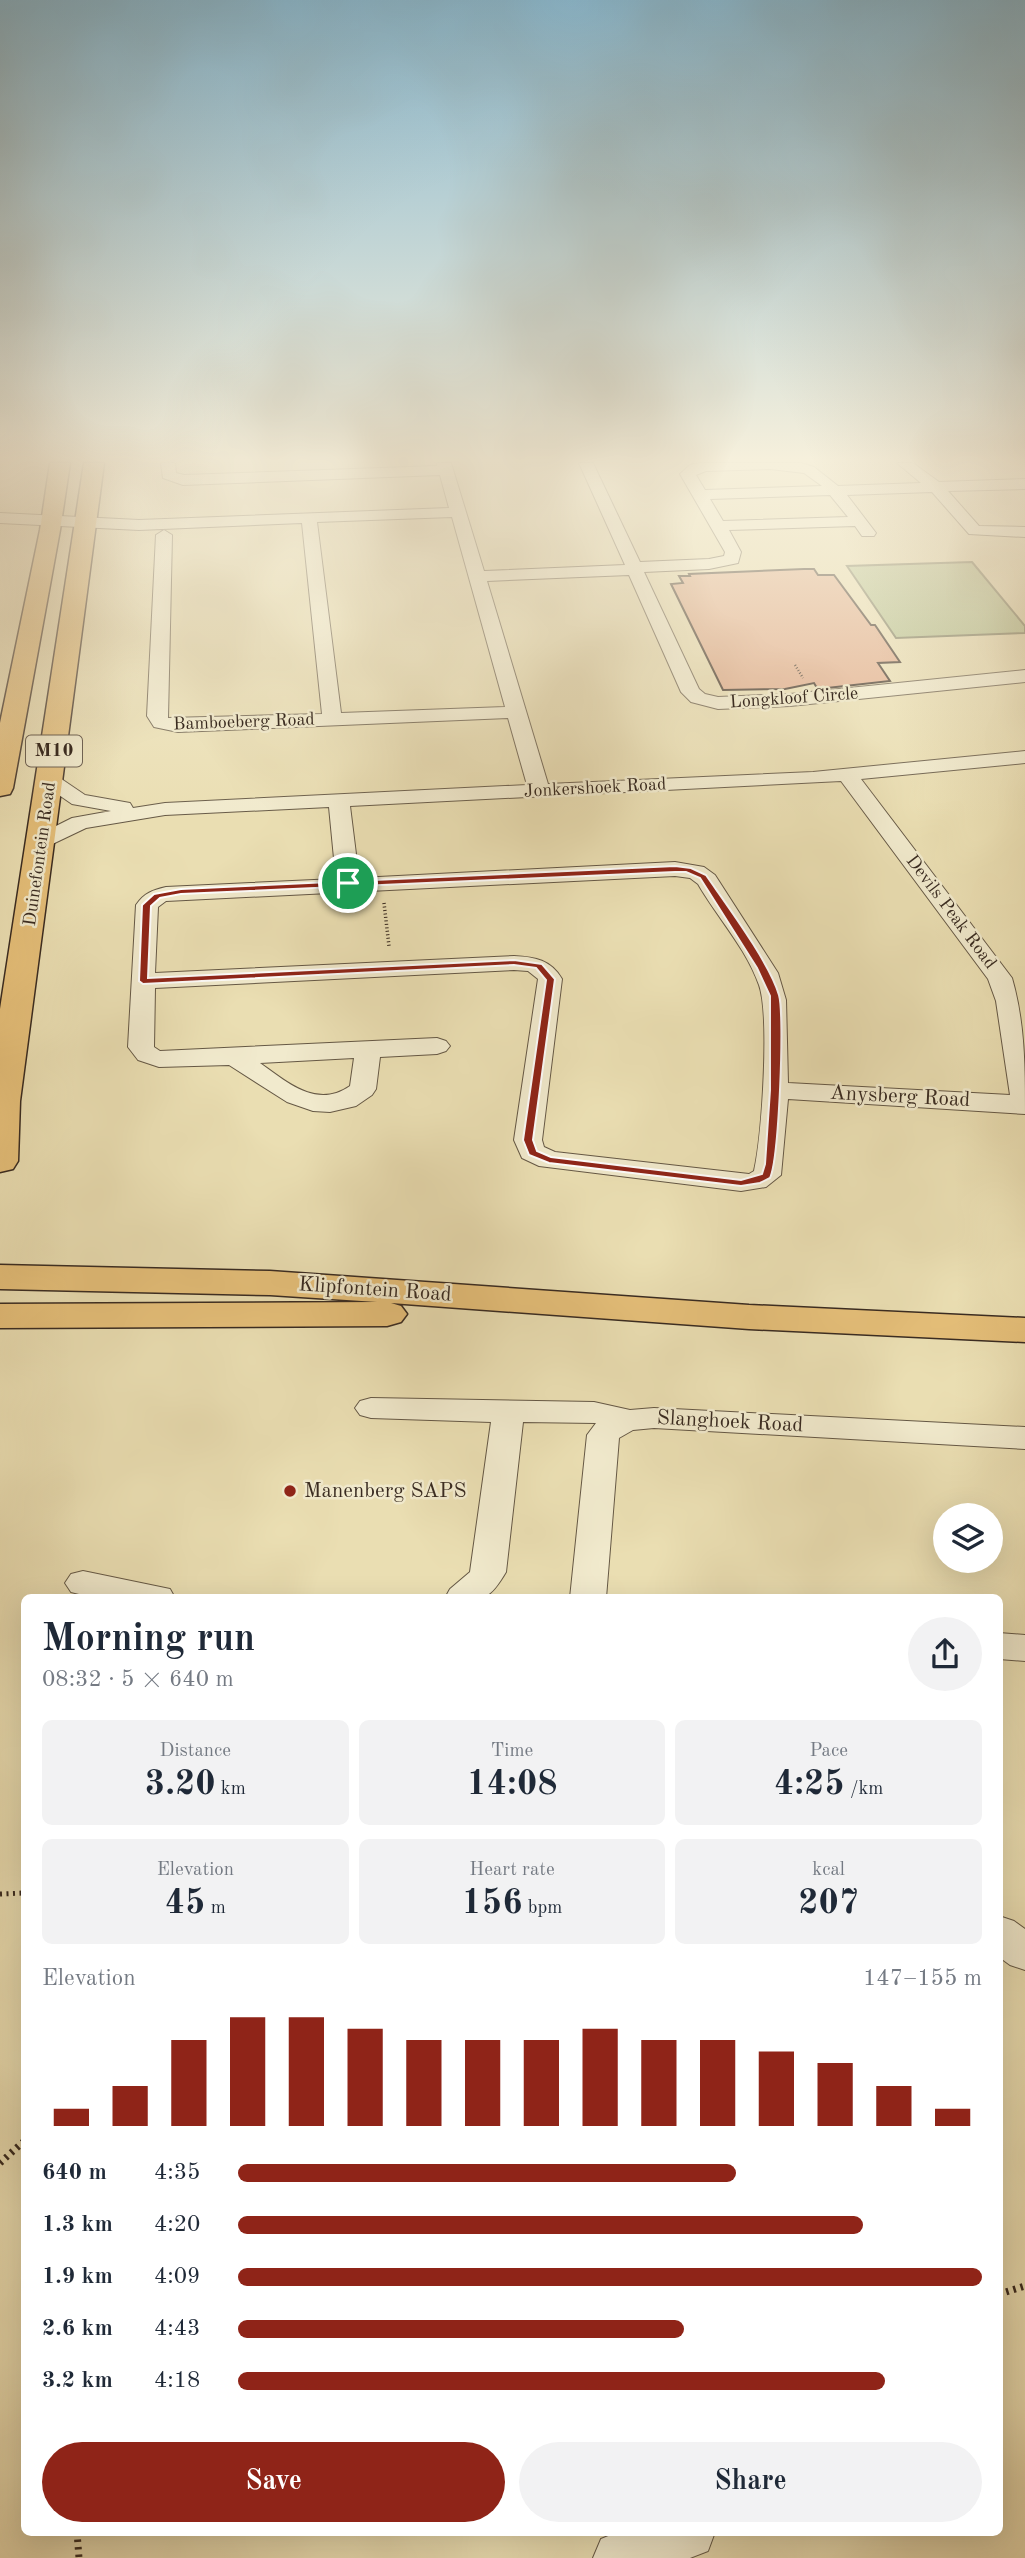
<!DOCTYPE html>
<html lang="en">
<head>
<meta charset="utf-8">
<style>
  :root { --surface:#fff; --page:#f2f2f3; --text:#1f2937; --muted:#747a83; --accent:#8f2418 }
  body { margin:0; font-family:"Old Standard TT",serif; background:var(--page); color:var(--text); height:100vh; display:flex; flex-direction:column; font-size:26px; white-space:nowrap }
  * { box-sizing:border-box; margin:0 }
  p { font-size:23px; color:var(--muted) }
  .icon { flex:none; width:38px; height:38px; fill:none; stroke:currentColor; stroke-width:2; stroke-linecap:round; stroke-linejoin:round }
  .map { position:relative; flex:1; overflow:hidden }
  .panel { position:absolute; left:21px; top:1594px; width:982px; height:942px; display:flex; flex-direction:column; background:var(--surface); border-radius:10px; box-shadow:0 7px 28px #0002 }
  .panel>* { flex:none }
  .controls { position:absolute; left:933px; top:1503px; display:grid; gap:14px }
  .controls a { display:grid; place-items:center; width:70px; height:70px; border-radius:50%; background:var(--surface); box-shadow:0 7px 28px #0002; font-size:35px }
  .pin { position:absolute; display:grid; place-items:center; width:60px; height:60px; color:#fff; margin:-30px; border:4px solid #fff; border-radius:50%; box-shadow:0 2px 7px #0007 }
  .round { display:grid; place-items:center; flex:none; width:74px; height:74px; border-radius:37px; background:var(--page) }
  .summary { display:flex; align-items:center; justify-content:space-between; height:119px; padding:0 21px }
  h1 { font-size:38px; font-weight:700; line-height:52px }
  .figures { display:grid; grid-template-columns:repeat(3,1fr); gap:10px; height:119px; padding:7px 21px }
  .figures div { display:grid; align-content:center; border-radius:10px; background:var(--page); text-align:center }
  .figures b { font-size:35px; font-weight:700 }
  .figures small { font-size:19px; font-weight:400 }
  .figures p { font-size:19px }
  .chart { height:196px; padding:14px 21px }
  .chart p { display:flex; justify-content:space-between }
  .chart svg { width:100%; height:126px; margin-top:7px; stroke:var(--accent); stroke-width:6 }
  .action { display:flex; gap:14px; margin-top:auto; padding:14px 21px }
  .action a { flex:1; height:80px; border-radius:42px; background:var(--accent); color:#fff; font-size:28px; font-weight:700; line-height:80px; text-align:center }
  .action a+a { background:var(--page); color:var(--text) }
  ul { padding:0 21px; list-style:none; font-size:23px }
  li { display:grid; grid-template-columns:112px 84px 1fr; align-items:center; height:52px }
  li i { height:18px; border-radius:9px; background:var(--accent) }
  .map>svg:first-child { display:block }
</style>
</head>
<body>
<div class="map">
<svg width="1025" height="2558" viewBox="0 0 1025 2558">
  <rect width="100%" height="100%" fill="#eadeb2"/>
  <filter id="stains"><feTurbulence type="fractalNoise" baseFrequency=".00286" numOctaves="4"/><feColorMatrix values="0 0 0 0 .2 0 0 0 0 .09 0 0 0 0 .02 0 0 0 .5 -.17"/></filter>
  <radialGradient id="worn" r=".72"><stop offset=".6" stop-color="#630" stop-opacity="0"/><stop offset="1" stop-color="#630" stop-opacity=".3"/></radialGradient>
  <path fill="#b5c28e" stroke="#777658" stroke-width="2" d="M972,562L1025,626V633L896,638L847,566Z"/>
  <path fill="#e2ac8b" stroke="#392b21" stroke-width="2" d="M804,569H814L818,575H834L871,625H875L900,662L878,663L890,681L827,688H817L814,683L785,689L723,690L671,584L683,583L679,576H690L689,574Z"/>
  <g fill="none" stroke-linecap="round" stroke-linejoin="round">
    <g stroke="#655845" stroke-width="2">
      <path id="minor" d="M161,463H175L176,473L184,475L437,466V463H451L484,571L625,565L579,463H593L640,562L709,559L724,556L725,552L680,474L690,465L700,463H801L814,467L838,486L921,483L897,463H913L939,482L1025,479V489L948,491L979,526L1025,527V537L969,534L932,492L847,495L876,533L874,536H862L855,526L729,530L741,552L738,563L709,569L644,572L699,689L705,694L718,697L790,694L1025,670V682L790,706L718,709L691,702L681,692L629,575L487,581L548,784L813,772L1025,751V763L861,779L1012,978C1025,1023 1025,1067 1025,1114L788,1099L781,1175L766,1187L741,1191L539,1166L522,1158L514,1140L538,979L528,971L514,970L155,988L154,1047L160,1051L437,1038L446,1041L450,1046L446,1051L437,1054L380,1057L376,1089L372,1095L356,1106L330,1112L313,1111L287,1102L229,1065L159,1067L138,1060L128,1047L136,905C144,893 153,890 166,887L336,879L329,807L165,815L86,828L42,849L34,847L31,842L34,837L72,818L111,811L72,804L43,784L40,780L43,776H57L85,795L130,803L133,808L165,803L527,785L508,718L178,732L154,727L147,716L156,535L164,530L172,535L168,718L322,714L302,523L139,530L0,523V513L139,520L449,508L440,475L183,485L163,478ZM770,469L804,473L822,486L705,490L696,475L706,471ZM830,495L848,517L723,521L710,499ZM452,517L505,707L341,713L317,522ZM841,781L988,979L996,1001L1010,1095L788,1083L786,1000L778,973L715,875L704,867L675,862L359,878L350,806ZM675,876L690,878L698,884C717,917 746,948 759,985C770,1016 762,1136 754,1171L749,1174L555,1152L544,1147L542,1140L562,979C551,960 535,957 514,956L155,973L158,907L166,901ZM354,1058L350,1086C317,1109 288,1083 260,1063Z
        M371,1398L594,1402L630,1410L654,1408L1025,1427V1449L654,1428L633,1430L619,1438L606,1598H570L587,1435L596,1423L523,1422L506,1572C486,1606 481,1598 445,1598L450,1589L470,1572L491,1422L371,1418L360,1415L355,1408L360,1401Z
        M83,1571L170,1589L175,1598H95L71,1592L65,1583L71,1574Z
        M999,1633L1025,1635V1661L999,1659Z
        M999,1916L1014,1921L1025,1929V1970L1010,1965L999,1957Z
        M618,2532H715L708,2551L690,2558H593L601,2539Z"/>
    </g>
    <g stroke="#392b21" stroke-width="3">
      <path id="major" d="M50,463H70L60,530L13,788L10,794L0,796V723L40,530Z
        M84,463H104L20,1101L18,1161L13,1169L0,1172V1009Z
        M0,1265L270,1271L749,1305L1025,1318V1342L749,1329L391,1303L401,1306L407,1314L401,1322L387,1326L0,1328V1304L377,1302L270,1295L0,1289Z"/>
    </g>
    <path stroke="#392b21" stroke-width="2.5" stroke-dasharray="1 2" stroke-linecap="butt" d="M795,665L803,678"/>
    <path stroke="#392b21" stroke-width="3.5" stroke-dasharray="1 2.5" stroke-linecap="butt" d="M384,903L389,946"/>
    <path stroke="#392b21" stroke-width="5" stroke-dasharray="2 4.5" stroke-linecap="butt" d="M0,1894L24,1893"/>
    <path stroke="#392b21" stroke-width="7" stroke-dasharray="2.5 5" stroke-linecap="butt" d="M0,2163L23,2142
      M999,2294L1025,2286
      M77,2532L79,2558"/>
    <use href="#minor" fill="#f1eacd" fill-rule="evenodd"/>
    <use href="#major" fill="#e5bf79" fill-rule="evenodd"/>
  </g>
  <linearGradient id="sky" x2="0" y2="1"><stop stop-color="#88b7ce"/><stop offset="0.56" stop-color="#f6f0dc"/><stop offset="1" stop-color="#f6f0dc" stop-opacity="0"/></linearGradient>
  <rect width="1025" height="821" fill="url(#sky)"/>
  <path fill="#8f2418" stroke="#fff" stroke-width="2" fill-rule="evenodd" d="M675,866L691,868L706,875C726,904 770,963 779,995C785,1016 779,1159 770,1178L760,1183L741,1186L549,1163L529,1155L523,1140L546,980L536,968L514,965L143,984L139,981L142,905L154,894L181,889ZM675,872H686L700,878L757,968L770,996V1090L765,1164L762,1174L741,1180L551,1157L537,1151L533,1140L555,979L542,964L514,960L148,978L151,906L160,898L181,894Z"/>
  <circle fill="#8f2418" stroke="#f1eacd" stroke-width="2.5" cx="290" cy="1491" r="7"/>
  <g text-anchor="middle" dominant-baseline="central" stroke-width="5" stroke-linejoin="round" paint-order="stroke">
    <g font-size="18" fill="#392b21" stroke="#f1eacd">
      <text transform="translate(794 698) rotate(-4)">Longkloof Circle</text>
      <text transform="translate(244 722) rotate(-2)">Bamboeberg Road</text>
      <text transform="translate(595 788) rotate(-3)">Jonkershoek Road</text>
      <text transform="translate(40 854) rotate(-82)">Duinefontein Road</text>
      <text transform="translate(951 912) rotate(53)">Devils Peak Road</text>
    </g>
    <rect fill="#f1eacd" stroke="#706455" stroke-width="2" x="26" y="735.5" width="56" height="31" rx="5"/>
    <g font-size="19" font-weight="bold" fill="#392b21">
      <text x="54" y="751">M10</text>
    </g>
    <g font-size="21" fill="#392b21" stroke="#f1eacd">
      <text transform="translate(900 1097) rotate(3)">Anysberg Road</text>
      <text transform="translate(375 1290) rotate(4)">Klipfontein Road</text>
      <text transform="translate(730 1422) rotate(3)">Slanghoek Road</text>
    </g>
    <g font-size="21" fill="#392b21" stroke="#f1eacd" text-anchor="start">
      <text x="304" y="1491">Manenberg SAPS</text>
    </g>
  </g>
  <rect width="100%" height="100%" filter="url(#stains)"/>
  <rect width="100%" height="100%" fill="url(#worn)"/>
</svg>
<div class="controls">
<a><svg class="icon" aria-label="layers" viewBox="0 0 24 24"><path d="M12 4l9 5-9 5-9-5zM3 14l9 5 9-5"/></svg></a>
</div>
<div class="pin" style="left:348px;top:883px;background:#1e9e55"><svg class="icon" aria-label="arrive" viewBox="0 0 24 24"><path d="M6 21V4h12l-3 4 3 4H6"/></svg></div>
<section class="panel">
<div class="summary"><div><h1>Morning run</h1><p>08:32 · 5 × 640 m</p></div><a class="round"><svg class="icon" aria-label="share" viewBox="0 0 24 24"><path d="M12 15V3M7 8l5-5 5 5M5 13v7h14v-7"/></svg></a></div>
<div class="figures">
<div><p>Distance</p><b>3.20<small> km</small></b></div>
<div><p>Time</p><b>14:08</b></div>
<div><p>Pace</p><b>4:25<small> /km</small></b></div>
</div>
<div class="figures">
<div><p>Elevation</p><b>45<small> m</small></b></div>
<div><p>Heart rate</p><b>156<small> bpm</small></b></div>
<div><p>kcal</p><b>207</b></div>
</div>
<div class="chart"><p><span>Elevation</span>147–155 m</p>
<svg viewBox="0 0 160 44" preserveAspectRatio="none"><path d="M5 44V38M15 44V30M25 44V14M35 44V6M45 44V6M55 44V10M65 44V14M75 44V14M85 44V14M95 44V10M105 44V14M115 44V14M125 44V18M135 44V22M145 44V30M155 44V38"/></svg>
</div>
<ul>
<li><b>640 m</b>4:35<i style="width:67%"></i></li>
<li><b>1.3 km</b>4:20<i style="width:84%"></i></li>
<li><b>1.9 km</b>4:09<i style="width:100%"></i></li>
<li><b>2.6 km</b>4:43<i style="width:60%"></i></li>
<li><b>3.2 km</b>4:18<i style="width:87%"></i></li>
</ul>
<div class="action"><a>Save</a><a>Share</a></div>
</section>
</div>
</body>
</html>
